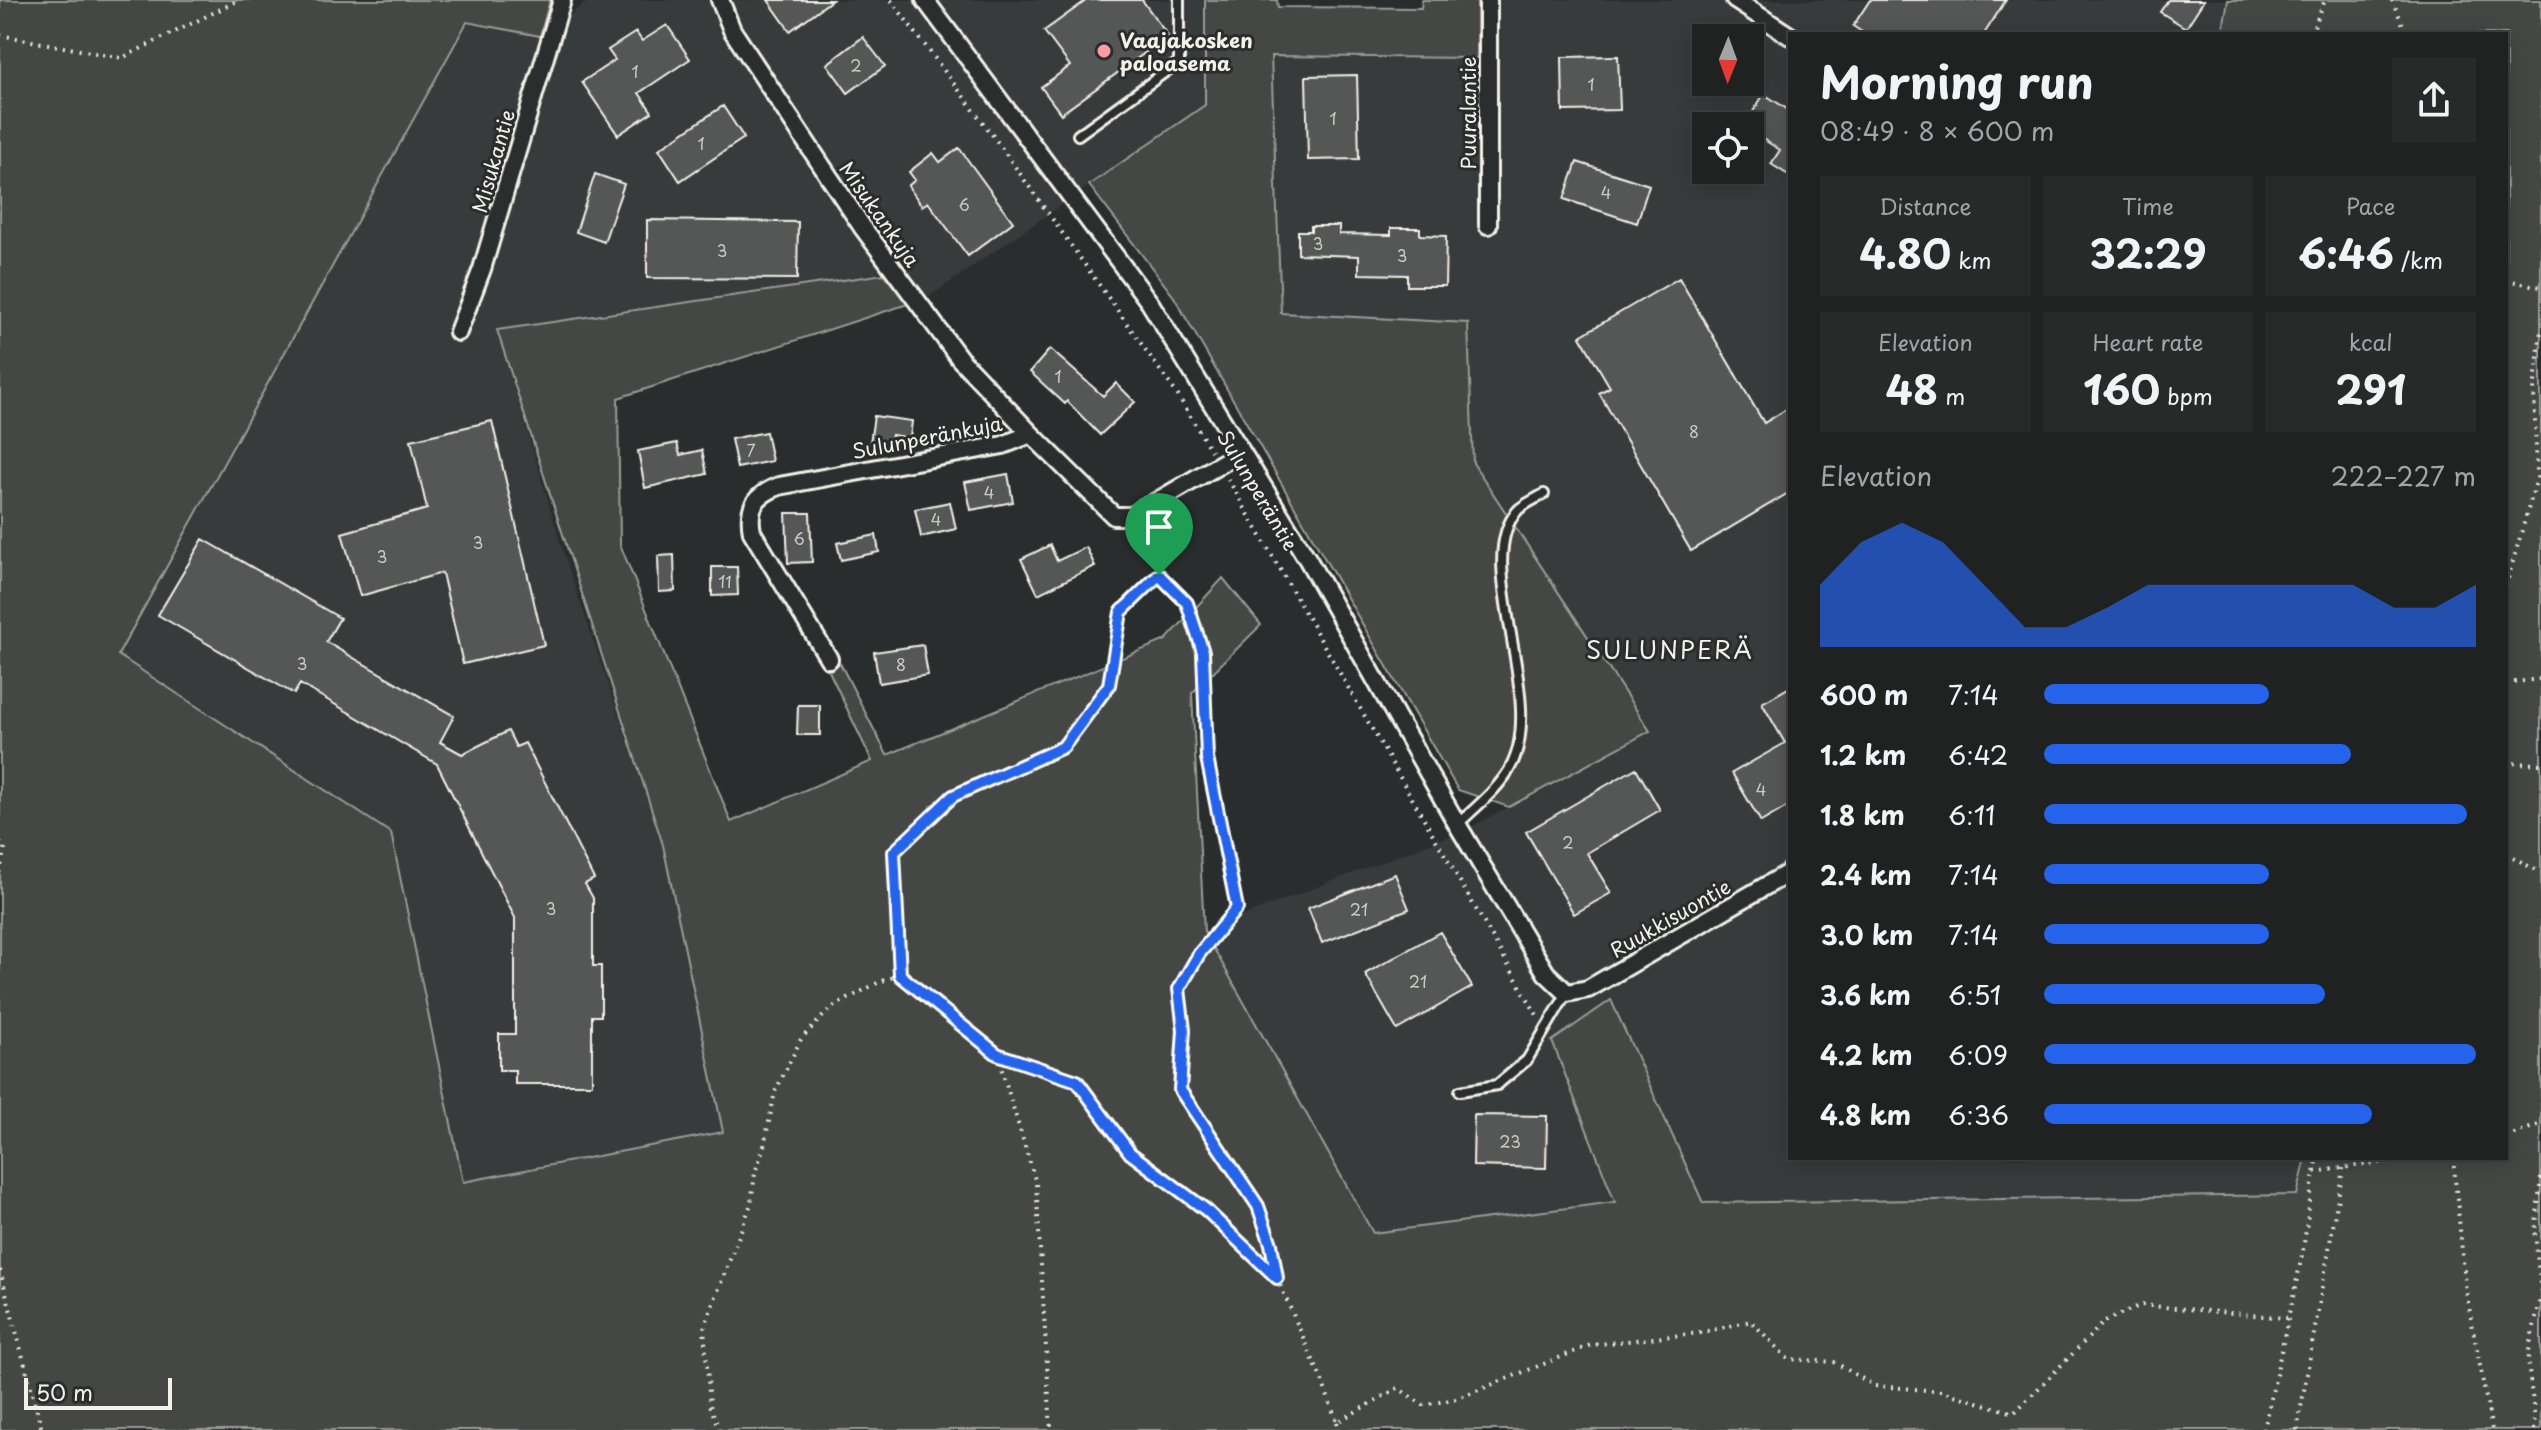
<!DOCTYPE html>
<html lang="en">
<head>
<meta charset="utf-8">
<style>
  :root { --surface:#202222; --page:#282a2a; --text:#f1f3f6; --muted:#a2a4a5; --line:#3d3f40; --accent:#2563eb }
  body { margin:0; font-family:"Playpen Sans",sans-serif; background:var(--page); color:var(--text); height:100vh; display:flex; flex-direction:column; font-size:30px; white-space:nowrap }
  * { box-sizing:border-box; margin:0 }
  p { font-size:26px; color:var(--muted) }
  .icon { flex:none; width:44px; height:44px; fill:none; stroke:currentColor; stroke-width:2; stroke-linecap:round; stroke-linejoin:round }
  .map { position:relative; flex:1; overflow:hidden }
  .details { position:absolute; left:1788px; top:32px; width:720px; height:1128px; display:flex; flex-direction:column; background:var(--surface); border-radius:0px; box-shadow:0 4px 20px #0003,0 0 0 2px var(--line) }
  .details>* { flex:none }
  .needle { width:52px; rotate:181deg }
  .tools { position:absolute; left:1692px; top:24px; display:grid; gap:16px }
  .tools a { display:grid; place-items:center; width:72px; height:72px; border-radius:0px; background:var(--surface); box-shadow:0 4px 20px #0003,0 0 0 2px var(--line); font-size:40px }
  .scale { position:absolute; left:24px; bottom:20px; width:148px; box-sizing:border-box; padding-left:8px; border:4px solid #f4f1e8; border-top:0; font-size:22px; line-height:28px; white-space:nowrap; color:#f4f1e8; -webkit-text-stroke:6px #2a2d2e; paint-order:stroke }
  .pin { position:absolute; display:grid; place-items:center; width:68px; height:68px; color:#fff; margin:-82px -34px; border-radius:50% 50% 50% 0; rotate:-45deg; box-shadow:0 0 8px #0007 }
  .pin .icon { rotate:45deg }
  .round { display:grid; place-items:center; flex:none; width:84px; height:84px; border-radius:0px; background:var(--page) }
  .overview { display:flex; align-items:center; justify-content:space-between; height:136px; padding:0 32px }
  h1 { font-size:44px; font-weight:700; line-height:60px }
  .figures { display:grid; grid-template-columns:repeat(3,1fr); gap:12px; height:136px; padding:8px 32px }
  .figures div { display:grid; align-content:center; border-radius:0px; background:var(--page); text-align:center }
  .figures b { font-size:40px; font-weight:700 }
  .figures small { font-size:22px; font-weight:400 }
  .figures p { font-size:22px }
  .chart { height:224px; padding:16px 32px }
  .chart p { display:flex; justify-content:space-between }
  .chart svg { width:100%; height:144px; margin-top:8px; fill:var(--accent); opacity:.7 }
  ul { padding:0 32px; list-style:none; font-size:26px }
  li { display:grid; grid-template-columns:128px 96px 1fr; align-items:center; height:60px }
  li i { height:20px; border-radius:10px; background:var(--accent) }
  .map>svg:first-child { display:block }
</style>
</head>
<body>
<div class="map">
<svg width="2541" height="1430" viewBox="0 0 2541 1430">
  <rect width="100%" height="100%" fill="#2a2d2e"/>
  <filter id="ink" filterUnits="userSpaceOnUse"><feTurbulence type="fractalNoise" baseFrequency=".0125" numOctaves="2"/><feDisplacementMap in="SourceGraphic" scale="16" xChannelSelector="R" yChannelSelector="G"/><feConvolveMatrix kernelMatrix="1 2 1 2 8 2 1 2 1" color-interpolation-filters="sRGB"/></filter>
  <g filter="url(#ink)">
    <path fill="#373a3a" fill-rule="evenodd" d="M590,0H1205V105L926,299L901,267L884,274L497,330L563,551L663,845L723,1133L462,1182L391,833L118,655L467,21L540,36Z
      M1496,0H2228L2222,34H1790V1158H2306L2298,1195L1702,1203L1611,1000L1552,1041L1615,1202L1372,1233L1204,931L1469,828L1650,731L1473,463L1468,324L1281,314L1270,56L1494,57ZM1706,38H1750V82H1706ZM1706,126H1750V170H1706Z"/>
    <path fill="#444645" stroke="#9c9c96" stroke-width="2" d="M0,0H550L540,36L467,22L118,655L391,833L463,1182L723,1132L663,845L497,330L884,274L908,304L618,398L620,544L731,822L872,761L829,671L840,663L887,755L1166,640L1223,578L1261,625L1192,693L1204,931L1373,1233L1615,1202L1552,1041L1611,1000L1703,1203L2297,1195L2306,1158H2506V34H2222L2228,0H2541V1430H0Z
      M1205,0H1277L1278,7L1421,8L1422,0H1477V58L1271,56L1281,313L1468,323L1473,463L1650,731L1509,807L1458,790L1174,297L1089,185L1205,105Z"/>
    <path fill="#555756" stroke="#f4f1e8" stroke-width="2" d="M768,0H832L790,31Z
      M1087,0H1142L1168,36L1061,114L1041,87L1070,66L1044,31Z
      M1870,0H2006L1984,34H1865L1853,26Z
      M2168,0H2204L2186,28L2160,12Z
      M667,25L690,59L639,93L652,112L618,135L582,82L615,60L608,50L636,32L642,41Z
      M863,37L885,66L848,93L827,64Z
      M1618,56L1620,110L1563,111L1562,57Z
      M1357,75L1359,159L1308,160L1306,76Z
      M1764,94L1790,111V176L1771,164L1780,150L1750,131V126H1744Z
      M723,106L744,138L680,181L659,149Z
      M959,148L1013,222L968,256L928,202L922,206L908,186L915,180L909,172L933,153L940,162Z
      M1577,162L1649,185L1637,223L1564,199Z
      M595,174L624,184L604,242L576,232Z
      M647,220L798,222L797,279L647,278Z
      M1311,226H1339V234L1391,235V228H1420V235L1446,236L1445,286H1407V275L1359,274V256L1298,254V231H1311Z
      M1679,278L1764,423L1790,407V492L1691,551L1599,393L1610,387L1580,336Z
      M1050,349L1103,396L1116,383L1135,402L1100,435L1067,401L1065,404L1030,372Z
      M874,416L912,421L910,438L892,435L890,446L870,443Z
      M492,421L544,645L463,664L442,573L360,596L342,533L427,509L411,440Z
      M766,432L772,461L737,468L731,439Z
      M677,443L680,455L702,450L707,474L645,488L638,451Z
      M1008,474L1013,502L971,510L965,482Z
      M950,502L956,529L921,537L915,509Z
      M786,513H810L812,562L788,563Z
      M876,535L879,552L841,560L837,543Z
      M203,539L340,618L326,642L454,716L440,742L462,754L508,731L516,747L525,743L594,879L585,884L593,898V966H601V1016H592V1084H515V1070H499V1034H515V918L437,764L300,684L294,694L158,615Z
      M1050,545L1057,561L1086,547L1095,566L1038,594L1021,559Z
      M674,555L675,591L659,592L658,556Z
      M712,567H737L738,595L712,596Z
      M923,645L928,675L879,683L874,652Z
      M1790,687V805L1761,822L1732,773L1785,743L1762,703Z
      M798,705H820V735H797Z
      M1636,768L1660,810L1587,853L1611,893L1574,914L1526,832Z
      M1395,874L1409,909L1322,943L1308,908Z
      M1440,932L1472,987L1397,1030L1365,974Z
      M1474,1115L1547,1116L1546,1168L1473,1166Z"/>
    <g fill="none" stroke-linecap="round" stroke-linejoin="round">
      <g stroke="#f4f1e8" stroke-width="14">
        <path id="lane" d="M1078,135L1179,62V0
          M1458,824C1476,807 1496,791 1509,770C1550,702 1470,561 1518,510C1524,504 1536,499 1544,494
          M1460,1091L1497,1085L1527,1060L1567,993"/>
      </g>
      <g stroke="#f4f1e8" stroke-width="22">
        <path id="street" d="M720,0L732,30L863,228L960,359L1031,434
          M925,0L1150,303L1308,560L1457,824L1546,973L1567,993L1588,989L1790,872
          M1488,0V225
          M1735,0L1790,36
          M458,332L482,269L562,0
          M829,659L752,532C747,506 756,495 779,486L1003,445L1031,434L1114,516H1132L1241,452"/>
      </g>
      <path stroke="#f4f1e8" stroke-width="4" stroke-dasharray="2 6" stroke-linecap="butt" d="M891,0L991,133L1177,394L1211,451
        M2392,0L2407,34
        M2311,34L2325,0
        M0,35L122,58L239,0
        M2506,280L2541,287
        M1228,479L1537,1015
        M1150,525L1159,575L1121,612L1109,685L1063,747L953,796L894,852L900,975L997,1054L1077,1081L1130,1153L1206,1210L1277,1278L1321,1378L1337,1422L1398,1388L1423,1405L1456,1399L1591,1345L1699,1333L1751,1321L1788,1359L1834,1362L1875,1386L1941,1391L2014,1413L2105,1321L2141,1305L2287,1318
        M1159,575L1187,603L1203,652L1207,758L1237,908L1199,954L1179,989L1184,1030L1180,1090L1258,1206L1271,1244L1277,1278
        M2506,586L2537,478L2534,391L2541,330
        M2506,683L2541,679
        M2506,763L2541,764
        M0,842L5,847L0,872
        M2506,853L2541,873
        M997,1054L1036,1183L1051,1430
        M2506,1137L2541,1124
        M2453,1158L2466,1291L2492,1430
        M2314,1172L2318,1158
        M2541,1178L2535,1233L2541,1294
        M0,1270L42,1430
        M1337,1422L1339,1430
        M719,1430L710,1405L704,1328L751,1204L755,1173L764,1146L775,1092L801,1039L831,1008L879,982L900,975
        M2264,1430L2303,1251L2314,1172L2411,1158
        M2297,1430L2345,1158
        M2534,1430C2536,1403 2527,1380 2529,1353C2530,1337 2538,1314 2541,1296"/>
      <use href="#lane" stroke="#2a2d2e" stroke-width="8"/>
      <use href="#street" stroke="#2a2d2e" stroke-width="16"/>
    </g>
  </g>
  <g fill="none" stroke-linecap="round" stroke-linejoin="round" filter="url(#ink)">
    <g stroke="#fff" stroke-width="16">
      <path id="route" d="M1159,575L1187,603L1203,652L1207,758L1237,908L1199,954L1179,989L1184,1030L1180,1090L1258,1206L1271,1244L1277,1278L1206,1210L1130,1153L1077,1081L997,1054L900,975L894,852L953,796L1063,747L1109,685L1121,612Z"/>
    </g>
    <use href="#route" stroke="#2563eb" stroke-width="10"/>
  </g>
  <circle fill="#ff9aa2" stroke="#2a2d2e" stroke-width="3" cx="1104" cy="51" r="8"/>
  <g text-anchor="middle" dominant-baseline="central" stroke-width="6" stroke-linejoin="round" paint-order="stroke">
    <g font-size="16" fill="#cccac4">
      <text x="856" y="65">2</text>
      <text x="635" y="71">1</text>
      <text x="1591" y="84">1</text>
      <text x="1333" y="118">1</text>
      <text x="701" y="143">1</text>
      <text x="1606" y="192">4</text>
      <text x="964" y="204">6</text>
      <text x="1318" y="243">3</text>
      <text x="722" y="250">3</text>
      <text x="1402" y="255">3</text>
      <text x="1058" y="376">1</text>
      <text x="1694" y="431">8</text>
      <text x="751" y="450">7</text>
      <text x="989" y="492">4</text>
      <text x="936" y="519">4</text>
      <text x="799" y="538">6</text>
      <text x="478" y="542">3</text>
      <text x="382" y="556">3</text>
      <text x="725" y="581">11</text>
      <text x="302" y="663">3</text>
      <text x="901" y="664">8</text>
      <text x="1761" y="789">4</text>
      <text x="1568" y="842">2</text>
      <text x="551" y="908">3</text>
      <text x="1359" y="909">21</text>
      <text x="1418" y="981">21</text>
      <text x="1510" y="1141">23</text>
    </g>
    <g font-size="20" font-weight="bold" fill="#f4f1e8" stroke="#2a2d2e" text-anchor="start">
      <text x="1120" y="40">Vaajakosken<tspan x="1120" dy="23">paloasema</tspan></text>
    </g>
    <g font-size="20" fill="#f4f1e8" stroke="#2a2d2e">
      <text transform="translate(1468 113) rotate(-90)">Puuralantie</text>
      <text transform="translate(493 161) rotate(-74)">Misukantie</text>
      <text transform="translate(880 214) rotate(55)">Misukankuja</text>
      <text transform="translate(927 437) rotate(-11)">Sulunperänkuja</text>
      <text transform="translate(1258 490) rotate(59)">Sulunperäntie</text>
      <text transform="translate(1670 918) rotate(-30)">Ruukkisuontie</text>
    </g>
    <g font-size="24" letter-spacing="2" fill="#f4f1e8" stroke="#2a2d2e">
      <text x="1670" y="649">SULUNPERÄ</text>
    </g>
  </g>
</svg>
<div class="tools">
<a><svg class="needle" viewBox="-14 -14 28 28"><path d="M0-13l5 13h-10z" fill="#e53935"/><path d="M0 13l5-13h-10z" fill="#a2a4a5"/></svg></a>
<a><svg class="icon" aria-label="locate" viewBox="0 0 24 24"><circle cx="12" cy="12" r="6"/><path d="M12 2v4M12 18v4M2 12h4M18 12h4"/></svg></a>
</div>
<div class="scale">50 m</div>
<div class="pin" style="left:1159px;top:575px;background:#1e9e55"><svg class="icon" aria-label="arrive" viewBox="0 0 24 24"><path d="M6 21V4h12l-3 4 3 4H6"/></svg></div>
<section class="details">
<div class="overview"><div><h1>Morning run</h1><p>08:49 · 8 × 600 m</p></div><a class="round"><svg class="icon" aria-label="share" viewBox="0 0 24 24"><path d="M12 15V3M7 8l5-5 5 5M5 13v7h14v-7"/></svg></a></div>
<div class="figures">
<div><p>Distance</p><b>4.80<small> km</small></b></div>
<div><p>Time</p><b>32:29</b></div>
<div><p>Pace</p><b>6:46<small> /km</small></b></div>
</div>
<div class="figures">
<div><p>Elevation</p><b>48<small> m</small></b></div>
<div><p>Heart rate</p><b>160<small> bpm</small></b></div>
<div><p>kcal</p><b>291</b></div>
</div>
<div class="chart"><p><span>Elevation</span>222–227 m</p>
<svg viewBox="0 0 160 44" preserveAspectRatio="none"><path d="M0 44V25L10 12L20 6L30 12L40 25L50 38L60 38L70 32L80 25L90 25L100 25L110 25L120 25L130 25L140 32L150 32L160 25V44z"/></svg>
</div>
<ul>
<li><b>600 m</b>7:14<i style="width:52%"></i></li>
<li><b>1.2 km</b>6:42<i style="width:71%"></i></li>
<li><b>1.8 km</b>6:11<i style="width:98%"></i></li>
<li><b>2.4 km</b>7:14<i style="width:52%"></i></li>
<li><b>3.0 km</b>7:14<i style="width:52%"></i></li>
<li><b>3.6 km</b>6:51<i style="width:65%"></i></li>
<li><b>4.2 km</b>6:09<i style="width:100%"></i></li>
<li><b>4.8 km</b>6:36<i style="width:76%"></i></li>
</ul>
</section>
</div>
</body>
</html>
